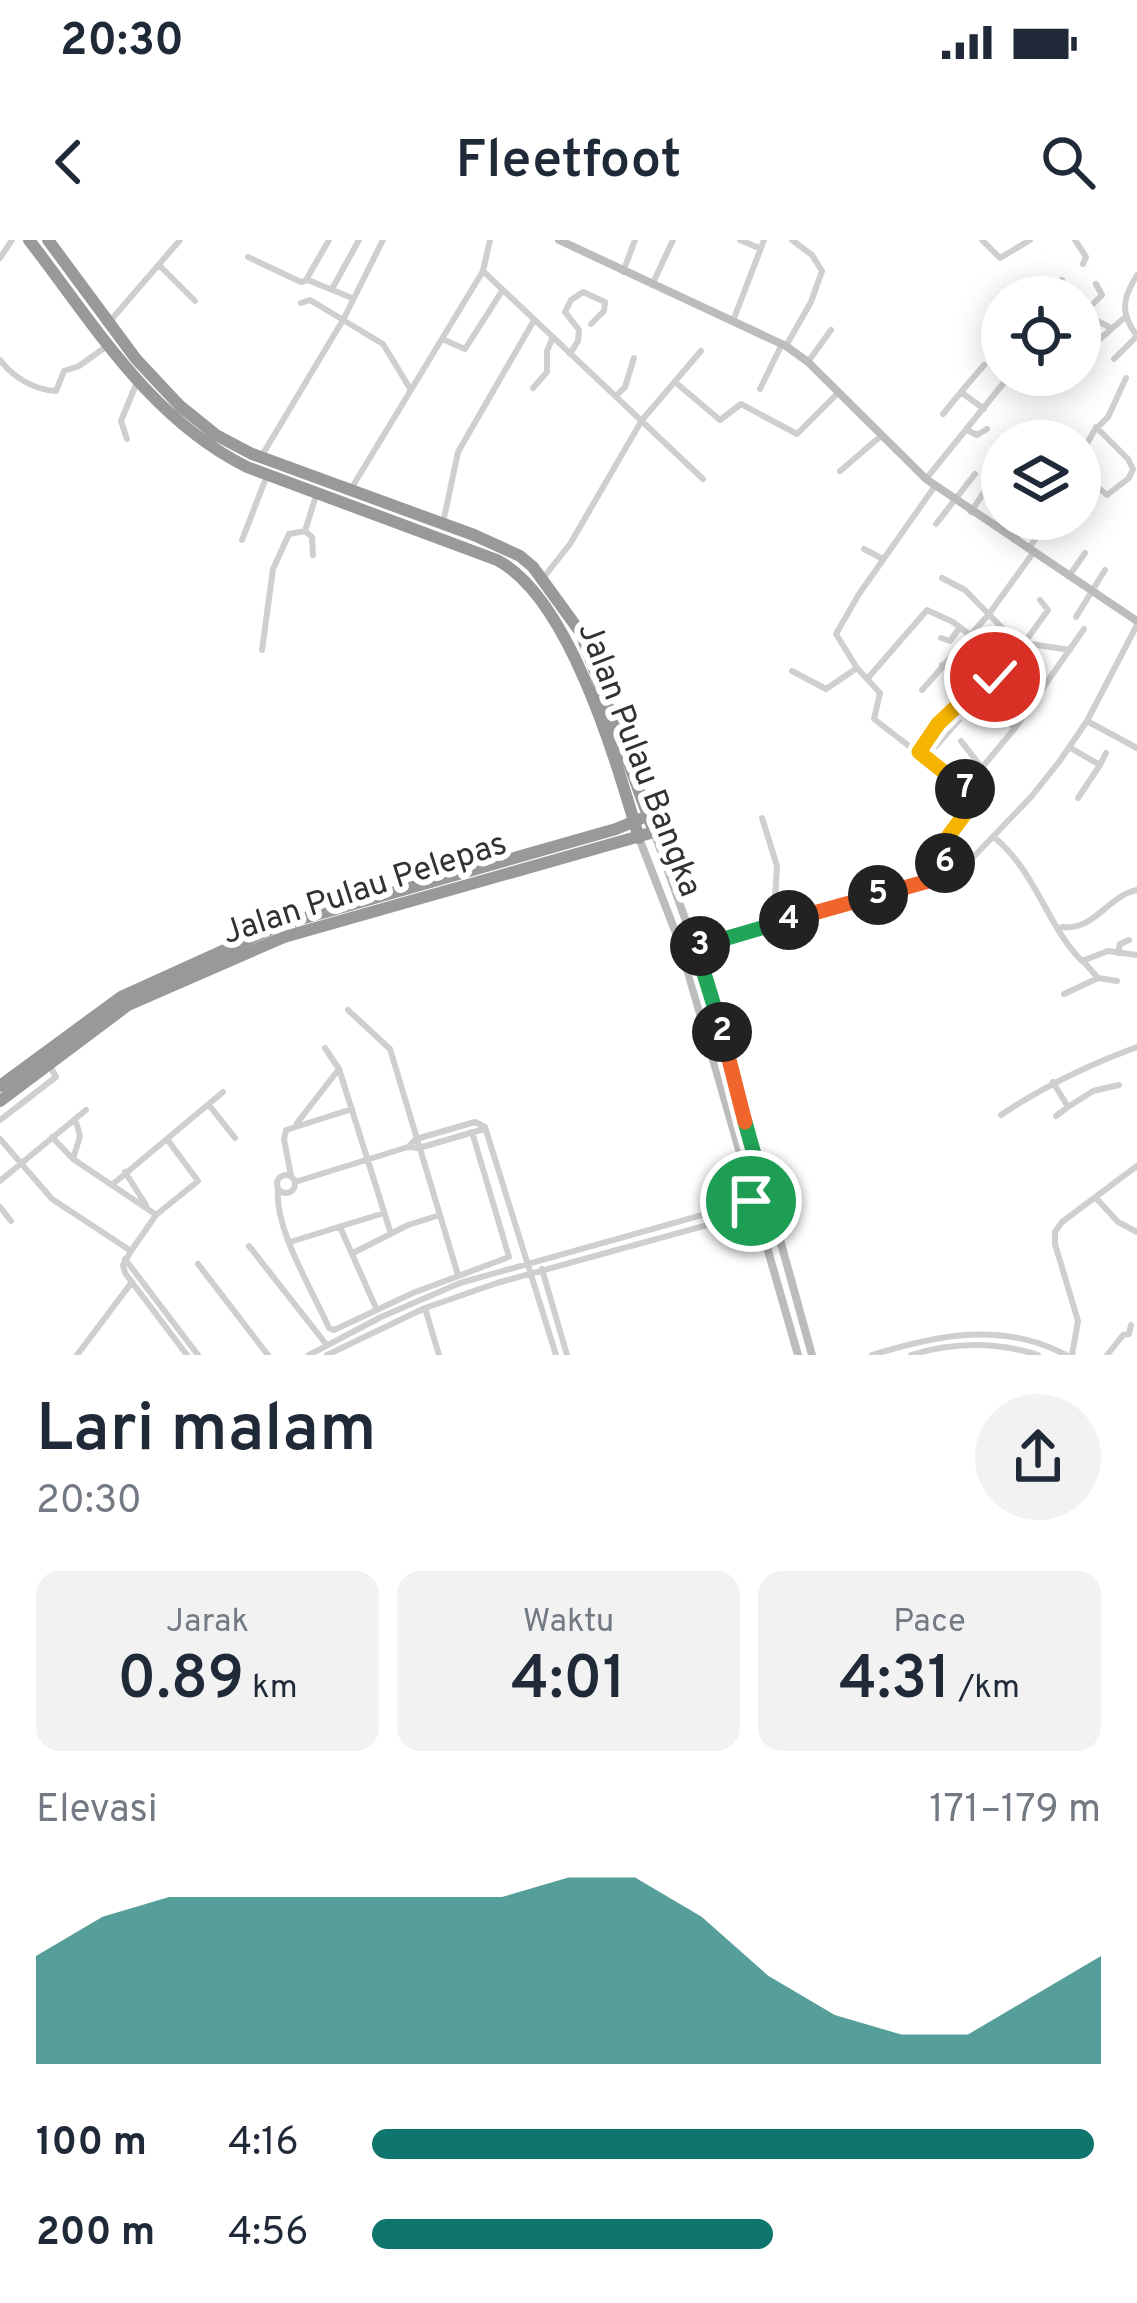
<!DOCTYPE html>
<html lang="id">
<head>
<meta charset="utf-8">
<style>
  :root { --surface:#fff; --page:#f2f2f3; --text:#1f2937; --muted:#747a83; --accent:#0f766e }
  body { margin:0; font-family:Overpass,sans-serif; background:var(--page); color:var(--text); height:100vh; display:flex; flex-direction:column; font-size:45px; white-space:nowrap }
  * { box-sizing:border-box; margin:0 }
  p { font-size:39px; color:var(--muted) }
  .icon { flex:none; width:66px; height:66px; fill:none; stroke:currentColor; stroke-width:2; stroke-linecap:round; stroke-linejoin:round }
  .map { position:relative; height:1115px; overflow:hidden }
  .side { display:flex; flex-direction:column; background:var(--surface); flex:1 }
  .side>* { flex:none }
  .fabs { position:absolute; left:981px; top:36px; display:grid; gap:24px }
  .fabs a { display:grid; place-items:center; width:120px; height:120px; border-radius:50%; background:var(--surface); box-shadow:0 6px 30px #0003; font-size:60px }
  .pin { position:absolute; display:grid; place-items:center; width:102px; height:102px; color:#fff; margin:-51px; border:6px solid #fff; border-radius:50%; box-shadow:0 3px 12px #0007 }
  .km { position:absolute; width:60px; height:60px; margin:-30px; border-radius:50%; background:#222; color:#fff; font-size:33px; line-height:60px; text-align:center }
  .round { display:grid; place-items:center; flex:none; width:126px; height:126px; border-radius:63px; background:var(--page) }
  .summary { display:flex; align-items:center; justify-content:space-between; height:204px; padding:0 36px }
  h1 { font-size:66px; font-weight:600; line-height:90px }
  .metrics { display:grid; grid-template-columns:repeat(3,1fr); gap:18px; height:204px; padding:12px 36px }
  .metrics div { display:grid; align-content:center; border-radius:24px; background:var(--page); text-align:center }
  .metrics b { font-size:60px; font-weight:600 }
  .metrics small { font-size:33px; font-weight:400 }
  .metrics p { font-size:33px }
  .chart { height:336px; padding:24px 36px }
  .chart p { display:flex; justify-content:space-between }
  .chart svg { width:100%; height:216px; margin-top:12px; fill:var(--accent); opacity:.7 }
  ul { padding:0 36px; list-style:none; font-size:39px }
  li { display:grid; grid-template-columns:192px 144px 1fr; align-items:center; height:90px }
  li i { height:30px; border-radius:15px; background:var(--accent) }
  .status { display:flex; justify-content:space-between; align-items:center; height:84px; padding:0 60px; background:var(--surface); direction:ltr }
  .status svg { height:33px; fill:currentColor }
  header { display:flex; justify-content:space-between; align-items:center; height:156px; padding:0 36px; background:var(--surface); font-size:54px; font-weight:600 }
  .map>svg:first-child { display:block }
</style>
</head>
<body>
<div class="status"><b>20:30</b><svg viewBox="0 0 49 12"><path d="M0 12V9h3v3zM5 12V6h3v6zM10 12V3h3v9zM15 12V0h3v12zM26 1h20v11H26zM47 4h2v5h-2z"/></svg></div>
<header><svg class="icon" aria-label="back" viewBox="0 0 24 24"><path d="M15 5l-7 7 7 7"/></svg>Fleetfoot<svg class="icon" aria-label="search" viewBox="0 0 24 24"><circle cx="10" cy="10" r="6"/><path d="M15 15l6 6"/></svg></header>
<div class="map">
<svg width="1137" height="1115" viewBox="0 0 1137 1115">
  <rect width="100%" height="100%" fill="#fff"/>
  <g fill="none" stroke-linecap="round" stroke-linejoin="round">
    <path stroke="#cfcfcf" stroke-width="6" d="M740,0L759,8
      M982,0L1000,18L1030,0
      M1075,0L1086,17L1083,24
      M248,17L301,42L308,40L352,58
      M0,18L12,0
      M159,25L195,61
      M483,31L703,239
      M623,32L635,0
      M1137,35C1122,59 1120,73 1137,96
      M306,40L329,0
      M1062,40L1055,48L1064,57
      M652,45L673,0
      M332,49L359,0
      M301,63L310,60L383,104L411,150
      M1082,73L1111,88
      M1083,74L1102,55L1096,44
      M111,80L180,0
      M733,81L764,0
      M442,99L465,109L502,51
      M786,106L811,62L822,31L812,15L792,0
      M570,114L578,101L579,90L565,72L571,60L583,52L605,62L604,71L591,84
      M1080,116L1123,79
      M1114,119L1137,96
      M0,120C13,137 34,150 56,151L64,131L79,126L107,106
      M808,122L831,90
      M1029,135L1048,145L1062,135
      M675,142L720,180L741,164L797,194L839,152
      M533,148L547,132V111L552,99
      M760,149L782,104
      M961,152L984,125
      M616,156L625,147L634,118
      M943,174L961,152L984,169
      M967,190L977,195L987,189
      M1028,193L1040,201
      M127,199L121,181L137,142
      M1080,216L1094,191L1108,177L1126,138
      M261,217L343,80L383,0
      M840,231L881,196
      M1080,232L1107,255L1129,238L1133,229L1128,219L1096,187
      M926,239L1010,135
      M935,246L859,354L836,394L857,428L880,453L874,479L975,557L973,566L939,609L954,634
      M351,249L483,31L490,0
      M971,272L986,249
      M443,283L458,212L533,82
      M936,284L975,234
      M305,291L312,297L313,315
      M242,300L266,238
      M1014,300L1027,280
      M864,309L883,319
      M1028,309L1050,279
      M1069,336L1085,313
      M544,337L570,304L642,180L701,111
      M942,338L965,350L1020,406
      M1076,377L1105,330
      M941,398L950,401L960,387
      M966,400L995,430L991,437
      M1024,403L1070,410
      M262,410L273,329L289,294L305,291L316,256
      M942,425L960,439L980,416
      M792,431L826,449L857,428
      M868,438L927,370L953,382L970,395
      M922,450L989,374L1033,313
      M950,455L960,439
      M980,456L1015,488
      M1087,481L1137,508
      M961,501L983,529
      M936,506L1012,420L1048,370L1040,360
      M1069,507L1100,525L1078,558
      M919,512L928,495L956,466L967,468
      M1100,525L1106,513
      M965,548L1015,488L1084,389
      M762,578L777,626L775,658L765,687
      M994,597C1037,633 1048,688 1082,721L1108,711L1137,715
      M1062,687C1095,691 1107,656 1137,650
      M696,707L959,632L1031,557L1059,522L1087,481L1137,385
      M1118,713L1120,704L1129,700
      M1084,722L1098,738L1117,741
      M1064,754L1098,738
      M348,770L390,809L458,1035
      M325,808L339,829L391,994
      M1053,842L1068,867L1056,876
      M209,865L235,898
      M1068,867L1093,851L1119,845
      M1001,875C1044,846 1088,825 1137,807
      M0,880L56,837L49,824
      M297,883L339,829
      M52,897L73,919L155,974
      M0,899L52,959L131,1011L123,1025L125,1033L187,1115
      M416,899L475,882L485,887L556,1115
      M416,899L408,907L419,908L484,889
      M73,919L80,896L75,879
      M125,932L146,965
      M277 944a9 9 0 1 1 18 0a9 9 0 1 1-18 0Z
      M291,936L284,899L286,890L352,869
      M0,941L86,870
      M295,942L408,907
      M113,944L223,852
      M278,949C274,989 313,1051 329,1088L334,1090L413,1053L509,1017L472,892
      M1096,958L1118,982L1137,992
      M0,967L11,981
      M340,987L376,1068
      M290,1002L384,973
      M249,1006L326,1104
      M131,1011L156,975L198,941L167,899
      M353,1013L408,985L440,975
      M125,1019L198,1115
      M198,1024L268,1115
      M542,1029L567,1115
      M425,1068L439,1115
      M77,1115L132,1042
      M309,1115L381,1077L460,1043L766,957
      M327,1115L425,1068L497,1043L769,968
      M872,1115C937,1095 1002,1081 1066,1115
      M911,1115C953,1102 995,1101 1038,1115
      M1072,1115L1078,1081L1055,1004V992L1062,982L1137,926
      M1107,1115L1123,1095L1129,1094L1131,1085"/>
    <path stroke="#bcbcbc" stroke-width="8" d="M559,0L786,106L808,122L926,239L1137,381
      M654,592L711,751L812,1115
      M639,598L679,701L798,1115"/>
    <path stroke="#999" stroke-width="12" d="M29,0C94,84 149,178 247,227L497,320C570,358 616,521 639,598
      M0,846L121,757L280,685L616,589L640,579
      M0,861L128,765L284,697L654,592L581,393L533,327L520,316L474,295L252,214L216,195L180,166L136,119L48,0"/>
  </g>
  <g fill="none" stroke-linecap="round" stroke-linejoin="round">
    <g stroke="#fff" stroke-width="24">
      <path id="split-1" d="M745,882L766,957L751,961"/>
    </g>
    <g stroke="#fff" stroke-width="24">
      <path id="split-2" d="M722,792L745,882"/>
    </g>
    <g stroke="#fff" stroke-width="24">
      <path id="split-3" d="M700,706L696,707L722,792"/>
    </g>
    <g stroke="#fff" stroke-width="24">
      <path id="split-4" d="M700,706L789,680"/>
    </g>
    <g stroke="#fff" stroke-width="24">
      <path id="split-5" d="M789,680L878,655"/>
    </g>
    <g stroke="#fff" stroke-width="24">
      <path id="split-6" d="M878,655L954,634L945,623"/>
    </g>
    <g stroke="#fff" stroke-width="24">
      <path id="split-7" d="M945,623L939,609L975,560L965,549"/>
    </g>
    <g stroke="#fff" stroke-width="24">
      <path id="split-8" d="M938,484L919,512L965,549"/>
    </g>
    <g stroke="#fff" stroke-width="24">
      <path id="split-9" d="M938,484L958,465L967,469L995,437"/>
    </g>
    <use href="#split-1" stroke="#22a559" stroke-width="15"/>
    <use href="#split-2" stroke="#f0652b" stroke-width="15"/>
    <use href="#split-3" stroke="#22a559" stroke-width="15"/>
    <use href="#split-4" stroke="#22a559" stroke-width="15"/>
    <use href="#split-5" stroke="#f0652b" stroke-width="15"/>
    <use href="#split-6" stroke="#f0652b" stroke-width="15"/>
    <use href="#split-7" stroke="#f5b400" stroke-width="15"/>
    <use href="#split-8" stroke="#f5b400" stroke-width="15"/>
    <use href="#split-9" stroke="#f5b400" stroke-width="15"/>
  </g>
  <g text-anchor="middle" dominant-baseline="central" stroke-width="12" stroke-linejoin="round" paint-order="stroke">
    <g font-size="33" fill="#323232" stroke="#fff">
      <text transform="translate(638 520) rotate(69)">Jalan Pulau Bangka</text>
      <text transform="translate(365 650) rotate(-18)">Jalan Pulau Pelepas</text>
    </g>
  </g>
</svg>
<div class="fabs">
<a><svg class="icon" aria-label="locate" viewBox="0 0 24 24"><circle cx="12" cy="12" r="6"/><path d="M12 2v4M12 18v4M2 12h4M18 12h4"/></svg></a>
<a><svg class="icon" aria-label="layers" viewBox="0 0 24 24"><path d="M12 4l9 5-9 5-9-5zM3 14l9 5 9-5"/></svg></a>
</div>
<div class="pin" style="left:751px;top:961px;background:#1e9e55"><svg class="icon" aria-label="arrive" viewBox="0 0 24 24"><path d="M6 21V4h12l-3 4 3 4H6"/></svg></div>
<div class="pin" style="left:995px;top:437px;background:#d93025"><svg class="icon" aria-label="check" viewBox="0 0 24 24"><path d="M5 12l5 5 9-10"/></svg></div>
<b class="km" style="left:722px;top:792px">2</b>
<b class="km" style="left:700px;top:706px">3</b>
<b class="km" style="left:789px;top:680px">4</b>
<b class="km" style="left:878px;top:655px">5</b>
<b class="km" style="left:945px;top:623px">6</b>
<b class="km" style="left:965px;top:549px">7</b>
</div>
<section class="side">
<div class="summary"><div><h1>Lari malam</h1><p>20:30</p></div><a class="round"><svg class="icon" aria-label="share" viewBox="0 0 24 24"><path d="M12 15V3M7 8l5-5 5 5M5 13v7h14v-7"/></svg></a></div>
<div class="metrics">
<div><p>Jarak</p><b>0.89<small> km</small></b></div>
<div><p>Waktu</p><b>4:01</b></div>
<div><p>Pace</p><b>4:31<small> /km</small></b></div>
</div>
<div class="chart"><p><span>Elevasi</span>171–179 m</p>
<svg viewBox="0 0 160 44" preserveAspectRatio="none"><path d="M0 44V22L10 14L20 10L30 10L40 10L50 10L60 10L70 10L80 6L90 6L100 14L110 26L120 34L130 38L140 38L150 30L160 22V44z"/></svg>
</div>
<ul>
<li><b>100 m</b>4:16<i style="width:99%"></i></li>
<li><b>200 m</b>4:56<i style="width:55%"></i></li>
</ul>
</section>
</body>
</html>
